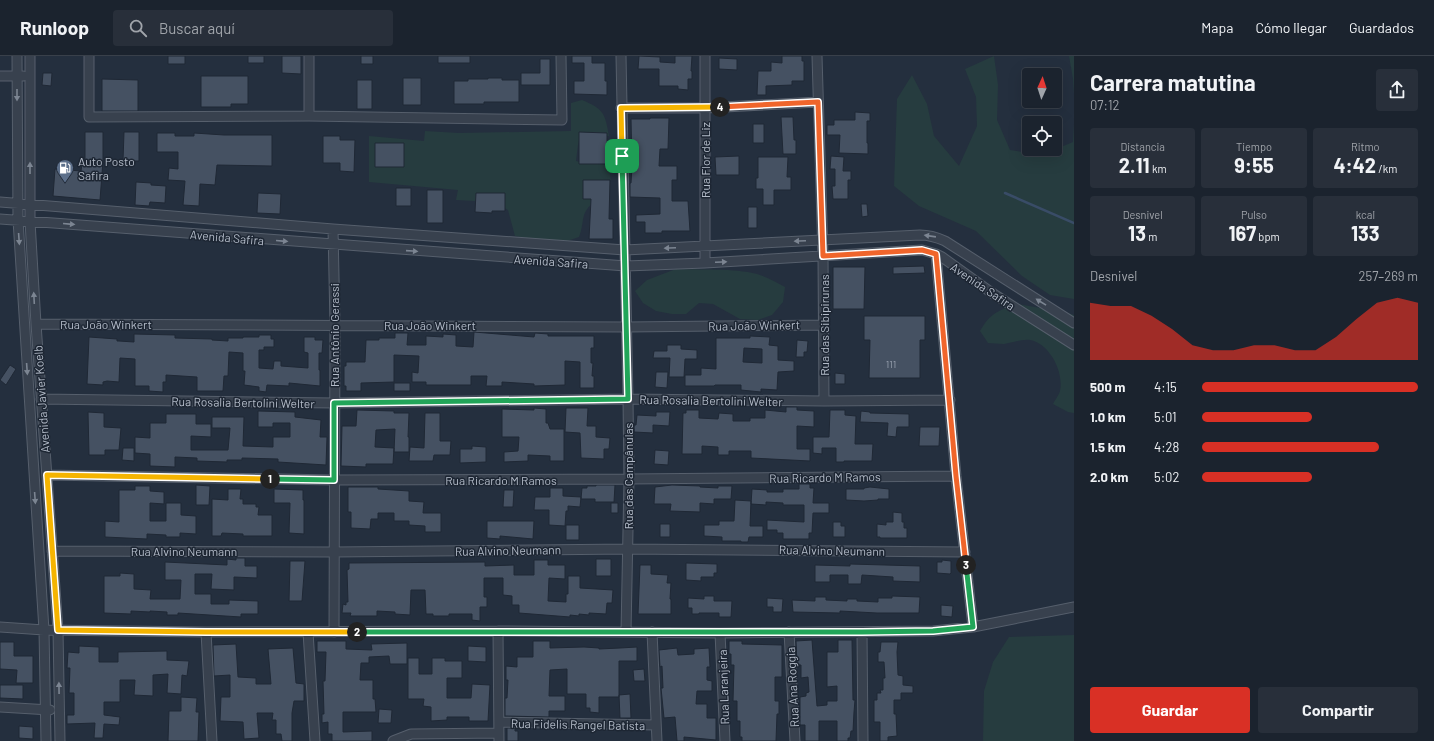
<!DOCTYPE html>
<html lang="es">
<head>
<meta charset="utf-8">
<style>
  :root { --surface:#1b232e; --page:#282f3a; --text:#f1f3f6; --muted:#a0a4aa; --line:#39404a; --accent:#d93025 }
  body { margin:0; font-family:Barlow,sans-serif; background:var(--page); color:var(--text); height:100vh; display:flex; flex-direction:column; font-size:15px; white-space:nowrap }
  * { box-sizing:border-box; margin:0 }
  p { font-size:13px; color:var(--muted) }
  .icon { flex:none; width:22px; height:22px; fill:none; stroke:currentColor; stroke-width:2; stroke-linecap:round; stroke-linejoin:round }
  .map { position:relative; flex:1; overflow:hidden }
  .sheet { display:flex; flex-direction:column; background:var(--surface); width:360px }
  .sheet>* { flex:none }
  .needle { width:26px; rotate:3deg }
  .controls { position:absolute; left:1022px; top:12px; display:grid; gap:8px }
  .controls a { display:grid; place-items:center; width:40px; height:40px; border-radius:4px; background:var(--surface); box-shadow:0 4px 16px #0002,0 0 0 1px var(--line); font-size:20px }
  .pin { position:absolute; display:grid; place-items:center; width:34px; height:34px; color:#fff; margin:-17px; border-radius:8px; box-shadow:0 2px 6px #0006 }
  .km { position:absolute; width:20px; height:20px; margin:-10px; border-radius:50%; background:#222; color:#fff; font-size:11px; line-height:20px; text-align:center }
  .round { display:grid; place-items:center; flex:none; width:42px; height:42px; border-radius:4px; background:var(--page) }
  .head { display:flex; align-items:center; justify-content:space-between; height:68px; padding:0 16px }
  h1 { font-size:22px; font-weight:700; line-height:30px }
  .stats { display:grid; grid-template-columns:repeat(3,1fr); gap:6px; height:68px; padding:4px 16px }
  .stats div { display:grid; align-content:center; border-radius:4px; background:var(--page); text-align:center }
  .stats b { font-size:20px; font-weight:700 }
  .stats small { font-size:11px; font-weight:400 }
  .stats p { font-size:11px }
  .chart { height:112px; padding:8px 16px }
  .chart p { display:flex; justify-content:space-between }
  .chart svg { width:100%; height:72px; margin-top:4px; fill:var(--accent); opacity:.7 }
  .action { display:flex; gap:8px; margin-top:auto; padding:8px 16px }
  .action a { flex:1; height:46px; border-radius:4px; background:var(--accent); color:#fff; font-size:16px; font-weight:700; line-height:46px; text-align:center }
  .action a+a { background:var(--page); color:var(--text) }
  ul { padding:0 16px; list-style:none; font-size:13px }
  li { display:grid; grid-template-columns:64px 48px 1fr; align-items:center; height:30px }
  li i { height:10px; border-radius:5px; background:var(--accent) }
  header { display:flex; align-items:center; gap:24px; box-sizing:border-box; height:56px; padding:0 20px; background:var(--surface); border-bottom:1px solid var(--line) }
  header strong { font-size:19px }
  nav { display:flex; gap:22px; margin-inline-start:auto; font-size:14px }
  .search { width:280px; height:36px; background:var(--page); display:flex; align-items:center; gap:10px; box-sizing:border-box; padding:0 14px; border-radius:4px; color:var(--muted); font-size:15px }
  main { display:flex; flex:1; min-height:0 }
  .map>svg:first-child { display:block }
</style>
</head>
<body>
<header>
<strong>Runloop</strong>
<div class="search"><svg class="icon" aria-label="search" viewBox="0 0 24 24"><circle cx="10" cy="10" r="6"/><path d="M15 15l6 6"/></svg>Buscar aquí</div>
<nav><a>Mapa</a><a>Cómo llegar</a><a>Guardados</a></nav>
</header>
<main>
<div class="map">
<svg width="1074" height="685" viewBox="0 0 1074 685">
  <rect width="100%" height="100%" fill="#242f3e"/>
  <path fill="#263c3f" d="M994,0L998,29L997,64L1010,94L1042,99L1073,86L1074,68V243L1050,239L1022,220L976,175L919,150L894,130L897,43L912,19L927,48L934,80L959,110L977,70L976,41L965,13Z
    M1069,0H1074V39L1073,23Z
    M582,44C603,53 605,56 609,80L580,81L578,89L576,105L584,107L602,104C613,113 611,126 608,139C598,143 588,148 584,159C582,167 582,174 579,181L564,186L531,183L515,180L508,154L494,146L456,144L458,134L369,126V80L424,85L425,75L459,77L571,75V47Z
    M676,213C700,214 734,212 757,218C767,221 776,226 785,231L783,246L772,259L758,264L740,263L713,248L699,247L686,258H672L656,255L643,247L635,235L647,224Z
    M1018,248L1068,257L1074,259V357L1068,356L1053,348C1055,344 1059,339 1060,335C1064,317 1051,291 1034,285C1025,281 1013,287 1004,288C998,288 993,287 988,287L980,275C991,256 998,255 1018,248Z
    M1074,579V685H983L984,635L993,606L1009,581Z"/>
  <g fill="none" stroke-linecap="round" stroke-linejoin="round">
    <path stroke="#394c67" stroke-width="2.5" d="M1005,137L1074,167"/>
  </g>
  <path fill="#455162" stroke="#1f2835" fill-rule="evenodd" d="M168,0H185V8H168Z
    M248,0H264V7H248Z
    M282,0H301V18L282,17Z
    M361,0H373V8H361Z
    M438,0H470V7H438Z
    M572,0H592V7H605V25H607V39L574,38V25H584V7H572Z
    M639,0L660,1V6L675,7V0H692L691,15H692V23H688V34L678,33V30H659V13H638Z
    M782,0H802V5H804V25H792V29L766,30V39H757L758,15H771V6L782,7Z
    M719,2L737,3V14L719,13Z
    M540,3H550V29H521V17H540Z
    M43,17H52L51,30L42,29Z
    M201,20H248V48H231V51H201Z
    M403,22H421V49H403Z
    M488,22H502V24H519V46H484V48H454V25H468V23H488Z
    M102,23L138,24V55H102Z
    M357,24H372V53H357Z
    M855,56L870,57V65H867V87H868V98L839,97L840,79H827V69H834V64H855Z
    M781,61H793L794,84H796V98H783Z
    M650,62H669L668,93H660L659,110H677V124H672V145H688L690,175H662V177H645V166H636V159L660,158V142L630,141V127H631L632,110L631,63H650Z
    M753,68H764V87H753Z
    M85,76H103V105L100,144L53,140L55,113L81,115L82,108L85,109Z
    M124,76H139V105H123Z
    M579,76L607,77V108H579Z
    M157,77H175V80H194V77L224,79H272V110L217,109L215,129L200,128L199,150L183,149L185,125L168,124L169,112L178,113V96H157Z
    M323,80H340V84H355L354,116L340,115V107H323Z
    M375,87H404V111H375Z
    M739,100V119H716L715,101Z
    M831,100L844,101L843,115H851V124H848V143H833L832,130H835V113H830Z
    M758,101H788L787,121H791V134H774V149H763V133H756V122H758Z
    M583,124H610L609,163H613V183H589L591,143H583Z
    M136,126L151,127V129L166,130L165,147L150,146L149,150L135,149Z
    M396,132H411V150H396Z
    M427,134H443V167H427Z
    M258,137L281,138L280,158L257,157Z
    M476,137H505V155H492V157L475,156Z
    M861,148H867L868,160L862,161Z
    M748,151H757V172H748Z
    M924,210L925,217L893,218V211Z
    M833,211H865L864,253H833Z
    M864,260H925V284H920V322H869L870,284H864Z
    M474,276L534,281L535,277L548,278V280H594V292H591V307H593L592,320H594V332H580V306L565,305V329L534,330V328L502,326V330H486L487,320H471V329H426V326H412V316L418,317L419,300L394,299V326L361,327V335H346V330H344V310H346V306H365L366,284H379V282H395V277H408L407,289H426V280L443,281V278L456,279V290L473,291Z
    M134,278L175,279V282L212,283V284L228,285V282H243V281H259V279H271V283H274V291H264V294H259V312L273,313L274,305H281V310L308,312V297L304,296V281H315V284H323L322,297H319V314H320V330L289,327V330L267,329L266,336L259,335V331L244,329L245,315H243V297L229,296L228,320H224L223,335H197V321L166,319V326H163V336L149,335V330H135V303L120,302L119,326L107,325L103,326V329L87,328L89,281L117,283V285H119L134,286Z
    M750,280L770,281L769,289L778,290V304L794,305V315L778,316L777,334L761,333V336L741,334V329H715L714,330H685V319H701V312L716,313V282H750ZM744,292L762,293V307L743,306Z
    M797,284L808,285L807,296H804V301H796Z
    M667,289H681V293L697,294V303H685L684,321H669L670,302H653L654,295H667Z
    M10,309L16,313L6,329L0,324Z
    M656,316H668L667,332L655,331Z
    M835,317L845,318V328H835Z
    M394,327H410V335H394Z
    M786,351H797V354L814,355V371L797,370V393H810V405L751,402V395H729V399H718V391L702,390V398H682L683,357H686V354H699V362L718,363L719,357L733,358V365H750V362H765V354L786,356Z
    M534,352L546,353V367H548L550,373H564V405H550V400L528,399V405L504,406V396L518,395L519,381H502V353L534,354Z
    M566,352H588L587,370H596V381L610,382L609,393H604V403L581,402L580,377L565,376Z
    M357,354L394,355V357H409L408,381H409V396H394L395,373L376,374L375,391L394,392L393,408H366V411L341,410L342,370H356Z
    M830,354H845V359L856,360L855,388H873L872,405H844V406H836V392H822V398L813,397V381H829Z
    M258,355L295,356V361L321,364L320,381H327L326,409L278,406V403L242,402V404H227V406L197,405V402L175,401V411L150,410V398L135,397V381L150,382V367H166V358H196V368H211V381L191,380V394H228L230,372H212V361H244L243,390L273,391V381H290V367H273V371H258Z
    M861,355L870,356V357L909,358V371H897L896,381L887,380L888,367L860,366Z
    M88,356L104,357V371L121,372L119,394H105V399H89Z
    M656,356H670L669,370L653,369V377L634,376V369H636L637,359L656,360Z
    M425,357H440V385H451L450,399H434L433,405H409L410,391L424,392Z
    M920,371H940L939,390H919Z
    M472,390L486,391V406L460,407V393H472Z
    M123,392H134V405L122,404Z
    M655,394L669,395L668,409L654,408Z
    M799,428H810V432H814L813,447H829V457H813L812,477H809V483H783V477H777V474H767V464L804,466V449H783V447L766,446V449L751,448L752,433L767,434V436H783V433H799Z
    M196,429L210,430L209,449H196Z
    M596,429H615L614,446H595V443H581L582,432H587V430H596Z
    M672,429L700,430V431L718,432V430H732L731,443H714V448L700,447V456L670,455L671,448H654L655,431Z
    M135,430H150V435L164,436V448L150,447V465H166V447H181V459L196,460V478L180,477V481H166V479L147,478V483L105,481V465L119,466V434H135Z
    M348,431H378V433L409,435V445L424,446L423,457H441V476H425V470L409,469V465H394V457H378V463H371L370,473L351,472V456H348Z
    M870,431L889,433V443H878V444L864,445L846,444V433H864V432Z
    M550,432H563V440L581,441L580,451L568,450V455H566L565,470L549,469V454H534L535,441H550Z
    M228,433H241L240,443H243V448H256V451H259L258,459H272V480H243V478L222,477L221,480H212V443L228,444Z
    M274,433L303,434V444H304V478L289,477L290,447H274Z
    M504,434H514L513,451H503Z
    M735,444L751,445L750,470H763V481H749L748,486H741V485H722V481L704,480V469H719V465H734Z
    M611,447H618V457H611Z
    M893,456L902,457V466H904V472H907V482H880V481H877V468L886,469V466H893Z
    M487,465H534L533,483L500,480V483L487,482Z
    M833,466H841V470H845V481H833Z
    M660,468H670V481H660Z
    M566,469H579V484H566Z
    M236,502H245V510H257V522L234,521V534L211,533L212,518H195V538H211V548H229V544L258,545V558H241V561L178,557V559H167V556L150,555V556L131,555V558L104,557V520H120V517L134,518V533L151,534L150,543H180L181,524H165V506L227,509V503L236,504Z
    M596,503H611V520H596Z
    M534,504H548V509H565V523L549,522L548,545L566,546V538H568V520H580V532L613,534L612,547H607L606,558L589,557V559L579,558V560L570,559V561L519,557V549H512V540L503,539V522H484V541H487V551H480V565L472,564V558H449V560H433V558H426L425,534H411L410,559L395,558V556L377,555V560H350L351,557H342L343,548L346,549V546H348L347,514L349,513V507L485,506V510L514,509V519H534Z
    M942,504L951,505V517L950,518L937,517V506H942Z
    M290,505H305L302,545H289Z
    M686,507L717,508V517H714V521H701V525L686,524Z
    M850,508L920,510V526L893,525V521L862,519L861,528H848V519H830V526H815V509L850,510Z
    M640,509H651V518L668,519L667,527H671L670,543H671V558H638Z
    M704,540H714V545H732L731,561H719V557H699V558H692V552H688V542L704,543Z
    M892,540L920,541L919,557H877L840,555V557L793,556L792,544L815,545V541H826V544L847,545V543H857V545L878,546V542H892Z
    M767,542L783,543L782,556H773V551H767Z
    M941,549L953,550L952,561L941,560Z
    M812,584L817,650L827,649V645H837V630L827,631V596H838V584H852L853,644H855L854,656L853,675H851L850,682H848V685H837V665H819V685H805V669H800V641L806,640V637L809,636L808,621L801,622V609H797L796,585Z
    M317,585H346V593L372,594L371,588L407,587V608H390L389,600L369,601V607H361L360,624H373V643H375L376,656H343V676L372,675V685H332V678H328V666L322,667V658H324L323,625H325L326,596H317Z
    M533,585H550V592L584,591L599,592V593L620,592L637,591V605H619V641H599V657L590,656V652H586V638H567V613L550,614L549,640H565V655H549V661L505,660V642H507L508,624H506V610L517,611V601H533Z
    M729,585H742V588L782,589V621H775V645H779V658H777L776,685H742V681H740V665H737V645H733L734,609H731V598H729Z
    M0,586H14V600H33V627H16L17,614L0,613Z
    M881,586H898L897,596L898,619L903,620V629L913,630V637H901V644H894V658H896L897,680L888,681V685H880V666H874V644H877V637H881L880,634H883V622H885L884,606H878V596H880Z
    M236,588L238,621L256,622V628H271L268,593L293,592L296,627L304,628V645H294L292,657V685H282L281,678H276V664H272L273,657H257L259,682L244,683L243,666L220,665L221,641H230V619L214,620L213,589Z
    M79,590L99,591V606H118V596L167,595V604L189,605L187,620L182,619L181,638L167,637L168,618L153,619V640L134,639L135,624H120V646H104V659L120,661L119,669L104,668L103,682H94L95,667L67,668V659H74V637H69L70,612H67L68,596L79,597Z
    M468,590L486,591V606L468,605Z
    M677,592L678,599L694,598V593L709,592L710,611H707V624L712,625V635H697L696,648H707V662H716V684L684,681V685H677L675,661L664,662L661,632H663L662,610L660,611L659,594Z
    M408,602H419V618H432V602H445V605H462V622H447V642H471L472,628L490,629L488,665H469V661H447V664L431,665V651L423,650L424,643H408Z
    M644,613L645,625H634L633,614Z
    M0,629H23V643L0,642Z
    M630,638L631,662H620L619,639Z
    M181,641L197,642L196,656H199L198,685H168L169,655H181Z
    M379,653L392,654L391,667H378Z
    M19,670L33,671V683L19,682Z
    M507,672H515V675H518V685H507Z"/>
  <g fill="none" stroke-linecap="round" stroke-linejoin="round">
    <g stroke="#565f6c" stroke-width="11">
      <path id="minor" d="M17,0L18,164L44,574L46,685
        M30,0V165L36,268L58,574L60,685
        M89,0V61L309,60L562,64L561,0
        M621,0L628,343L629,423L626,576
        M705,0V207
        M817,0L823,200L824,345
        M0,20H23
        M621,52H705L818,46
        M309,60V0
        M0,146L333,173L625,194L920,179C929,179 936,181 945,185L1074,267
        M0,163L626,210L705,207L922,194L936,198L942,201L992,237L1074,289
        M333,173L335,269L334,576
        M936,198L956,420L973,571
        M36,268L627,271L824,269
        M41,343L334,347L628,343L824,345L950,344
        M47,419L334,424L629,423L956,420
        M52,495L334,496L628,493L965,496
        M0,571L44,574L206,576L498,575L720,577L933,575L973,571L1074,551
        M498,575L499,685
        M206,576L212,685
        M308,576L315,685
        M652,576L657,685
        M789,576L795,685
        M862,576L863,685
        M720,577L725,685
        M0,651L50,654
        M499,666L656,669
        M393,685L411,678L499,677"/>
    </g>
    <use href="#minor" stroke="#38414e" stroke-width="9"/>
  </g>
  <defs><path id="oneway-solid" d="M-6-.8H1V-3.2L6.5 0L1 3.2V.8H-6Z"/></defs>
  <g fill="#7c8592">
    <use href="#oneway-solid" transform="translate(17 39) rotate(90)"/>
    <use href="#oneway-solid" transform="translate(30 112) rotate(-90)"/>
    <use href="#oneway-solid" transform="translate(69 168) rotate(5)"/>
    <use href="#oneway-solid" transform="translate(930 180) rotate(-172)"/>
    <use href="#oneway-solid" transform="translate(19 183) rotate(86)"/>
    <use href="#oneway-solid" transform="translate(282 185) rotate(5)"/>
    <use href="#oneway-solid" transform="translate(800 185) rotate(177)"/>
    <use href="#oneway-solid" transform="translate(670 192) rotate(178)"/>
    <use href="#oneway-solid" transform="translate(412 195) rotate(4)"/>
    <use href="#oneway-solid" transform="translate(721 206) rotate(-3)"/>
    <use href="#oneway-solid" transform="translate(34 242) rotate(-93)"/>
    <use href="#oneway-solid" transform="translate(1041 246) rotate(-148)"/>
    <use href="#oneway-solid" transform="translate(27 313) rotate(86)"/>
    <use href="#oneway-solid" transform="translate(35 442) rotate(86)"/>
    <use href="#oneway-solid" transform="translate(59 632) rotate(-91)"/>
  </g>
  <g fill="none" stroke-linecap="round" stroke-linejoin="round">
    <g stroke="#fff" stroke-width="8">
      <path id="split-1" d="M270,423L334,424V347L628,343L622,100"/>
    </g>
    <g stroke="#fff" stroke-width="8">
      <path id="split-2" d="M270,423L47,419L58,574L206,576H357"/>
    </g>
    <g stroke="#fff" stroke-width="8">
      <path id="split-3" d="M357,576H862L933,575L973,571L966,509"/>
    </g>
    <g stroke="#fff" stroke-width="8">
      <path id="split-4" d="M720,51L818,46L823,200L922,194L936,198L956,420L966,509"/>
    </g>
    <g stroke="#fff" stroke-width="8">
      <path id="split-5" d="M622,100L621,52L720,51"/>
    </g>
    <use href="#split-1" stroke="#22a559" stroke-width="5"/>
    <use href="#split-2" stroke="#f5b400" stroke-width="5"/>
    <use href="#split-3" stroke="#22a559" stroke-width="5"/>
    <use href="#split-4" stroke="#f0652b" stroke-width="5"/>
    <use href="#split-5" stroke="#f5b400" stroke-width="5"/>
  </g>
  <defs>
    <g id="fuel-pin" transform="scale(0.9)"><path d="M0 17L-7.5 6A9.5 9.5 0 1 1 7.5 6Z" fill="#5c6f8a" stroke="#1d2633"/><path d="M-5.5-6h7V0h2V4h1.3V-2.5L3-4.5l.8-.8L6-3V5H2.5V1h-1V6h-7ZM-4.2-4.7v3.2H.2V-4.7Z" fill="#fff"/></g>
  </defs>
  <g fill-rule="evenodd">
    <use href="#fuel-pin" x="65" y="112"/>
  </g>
  <g text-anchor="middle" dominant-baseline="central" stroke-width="3" stroke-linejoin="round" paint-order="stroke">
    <g font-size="10" fill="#98a1af">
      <text x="891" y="308">111</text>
    </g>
    <g font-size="12" fill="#b4bcc9" stroke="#1d2633">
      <text transform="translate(705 104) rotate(-90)">Rua Flor de Liz</text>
      <text transform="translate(227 181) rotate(5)">Avenida Safira</text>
      <text transform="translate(551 205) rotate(4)">Avenida Safira</text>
      <text transform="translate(983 230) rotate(34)">Avenida Safira</text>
      <text x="106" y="268">Rua João Winkert</text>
      <text x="430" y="269">Rua João Winkert</text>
      <text transform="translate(754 269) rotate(-1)">Rua João Winkert</text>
      <text transform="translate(824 269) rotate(-90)">Rua das Sibipirunas</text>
      <text transform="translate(334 279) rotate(-90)">Rua Antônio Gerassi</text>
      <text transform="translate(41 343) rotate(-94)">Avenida Javier Koelb</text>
      <text transform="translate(711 344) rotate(1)">Rua Rosalia Bertolini Welter</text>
      <text transform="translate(243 346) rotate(1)">Rua Rosalia Bertolini Welter</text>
      <text transform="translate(628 420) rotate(-90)">Rua das Campânulas</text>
      <text transform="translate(825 421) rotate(-1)">Rua Ricardo M Ramos</text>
      <text x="501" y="424">Rua Ricardo M Ramos</text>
      <text transform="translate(508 494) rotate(-1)">Rua Alvino Neumann</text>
      <text transform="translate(832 494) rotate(1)">Rua Alvino Neumann</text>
      <text x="184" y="495">Rua Alvino Neumann</text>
      <text transform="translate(723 631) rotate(-92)">Rua Laranjeira</text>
      <text transform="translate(792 631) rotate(-93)">Rua Ana Roggia</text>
      <text transform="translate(578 668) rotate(1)">Rua Fidelis Rangel Batista</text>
    </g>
    <g font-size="12" fill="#b4bcc9" stroke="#1d2633" text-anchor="start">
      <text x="78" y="105">Auto Posto<tspan x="78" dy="14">Safira</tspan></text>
    </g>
  </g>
</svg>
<div class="controls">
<a><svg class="needle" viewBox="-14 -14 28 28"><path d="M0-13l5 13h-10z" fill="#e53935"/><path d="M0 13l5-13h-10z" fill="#a0a4aa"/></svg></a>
<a><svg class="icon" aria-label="locate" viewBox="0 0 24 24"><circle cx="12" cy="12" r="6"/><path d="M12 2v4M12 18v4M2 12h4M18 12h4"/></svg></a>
</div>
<div class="pin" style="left:622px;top:100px;background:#1e9e55"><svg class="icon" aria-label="arrive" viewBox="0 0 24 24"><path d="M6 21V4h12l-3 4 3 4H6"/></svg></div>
<b class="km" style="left:270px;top:423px">1</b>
<b class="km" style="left:357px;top:576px">2</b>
<b class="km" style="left:966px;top:509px">3</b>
<b class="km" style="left:720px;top:51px">4</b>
</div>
<section class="sheet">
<div class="head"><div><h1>Carrera matutina</h1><p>07:12</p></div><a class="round"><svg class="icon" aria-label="share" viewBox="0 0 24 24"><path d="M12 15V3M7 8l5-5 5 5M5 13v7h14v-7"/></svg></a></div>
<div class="stats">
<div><p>Distancia</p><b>2.11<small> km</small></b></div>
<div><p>Tiempo</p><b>9:55</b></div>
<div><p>Ritmo</p><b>4:42<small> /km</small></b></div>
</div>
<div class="stats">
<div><p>Desnivel</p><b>13<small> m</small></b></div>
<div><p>Pulso</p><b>167<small> bpm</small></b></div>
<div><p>kcal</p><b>133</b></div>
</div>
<div class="chart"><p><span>Desnivel</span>257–269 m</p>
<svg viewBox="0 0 160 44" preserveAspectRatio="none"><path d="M0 44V9L10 11L20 11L30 17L40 25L50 35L60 38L70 38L80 35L90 35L100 38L110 38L120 30L130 19L140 9L150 6L160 9V44z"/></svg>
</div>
<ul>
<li><b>500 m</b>4:15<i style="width:100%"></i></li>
<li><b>1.0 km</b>5:01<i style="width:51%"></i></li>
<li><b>1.5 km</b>4:28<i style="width:82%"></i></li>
<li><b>2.0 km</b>5:02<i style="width:51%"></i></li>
</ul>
<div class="action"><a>Guardar</a><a>Compartir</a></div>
</section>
</main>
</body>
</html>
